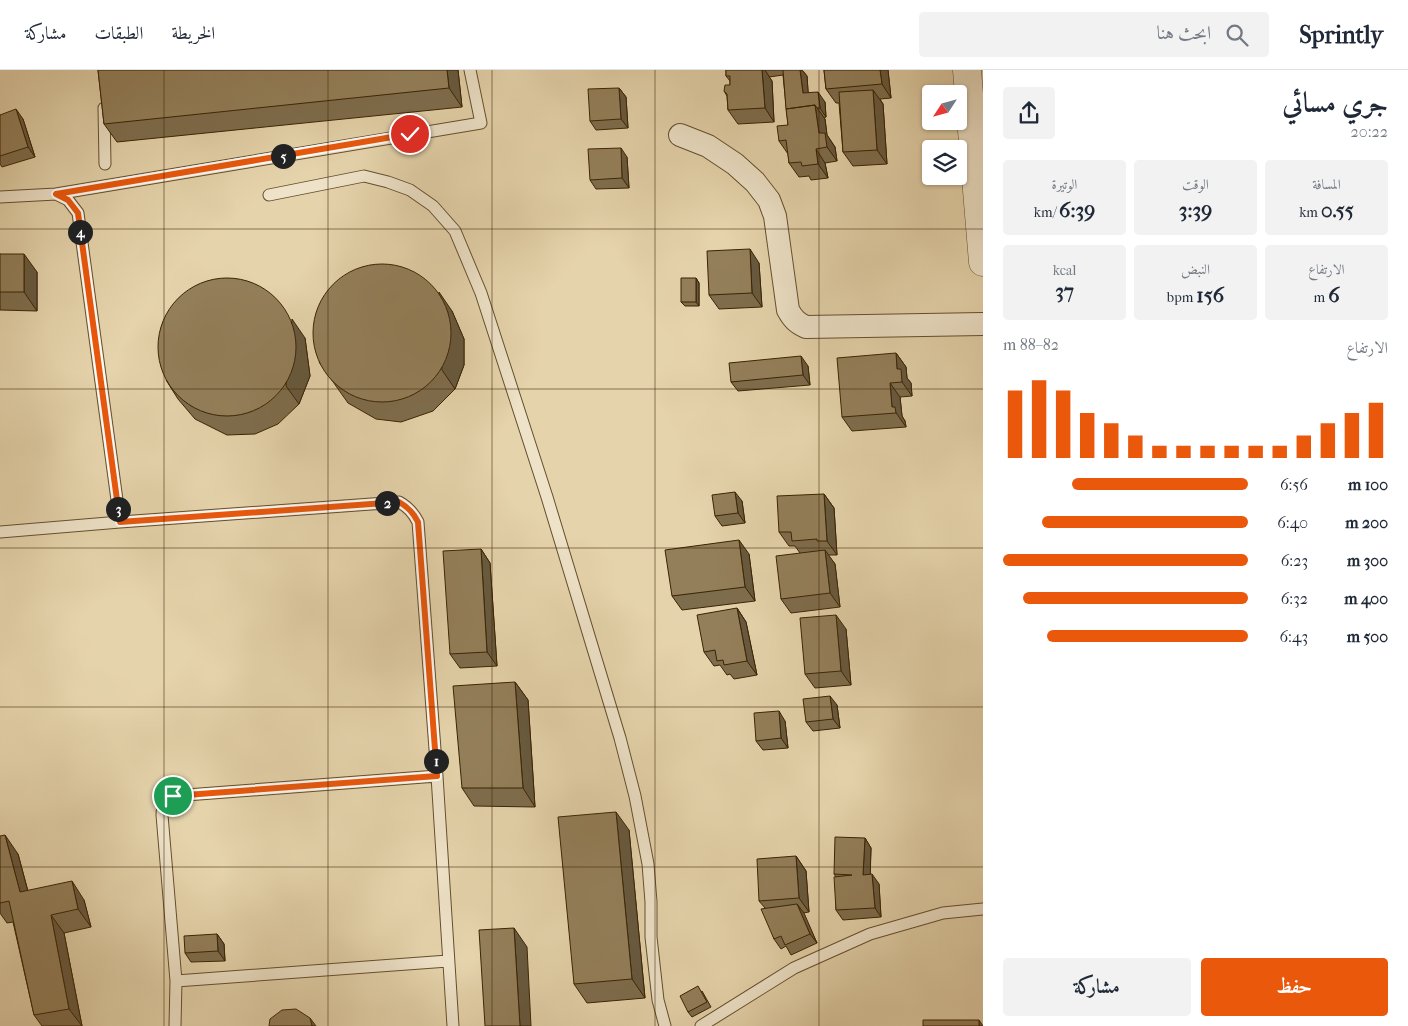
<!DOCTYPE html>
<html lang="ar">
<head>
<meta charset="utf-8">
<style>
  :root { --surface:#fff; --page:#f2f2f3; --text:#1f2937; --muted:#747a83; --line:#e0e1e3; --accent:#ea580c }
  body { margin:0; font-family:"IM FELL French Canon",Amiri,serif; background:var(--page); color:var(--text); direction:rtl; height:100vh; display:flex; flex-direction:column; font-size:19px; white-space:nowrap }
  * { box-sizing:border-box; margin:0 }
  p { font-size:16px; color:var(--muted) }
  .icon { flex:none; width:28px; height:28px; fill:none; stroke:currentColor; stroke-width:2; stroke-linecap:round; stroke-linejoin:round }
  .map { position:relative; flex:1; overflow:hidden; direction:ltr }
  .panel { display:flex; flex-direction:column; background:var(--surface); width:425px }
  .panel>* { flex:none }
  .needle { width:32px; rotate:234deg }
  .fabs { position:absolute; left:922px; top:15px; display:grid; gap:10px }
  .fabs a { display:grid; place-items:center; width:45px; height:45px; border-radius:5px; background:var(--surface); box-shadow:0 1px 4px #0004; font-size:25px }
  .pin { position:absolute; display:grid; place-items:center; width:42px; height:42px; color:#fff; margin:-21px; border:2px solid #fff; border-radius:50%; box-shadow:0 1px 5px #0007 }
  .km { position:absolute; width:25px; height:25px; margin:-12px; border-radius:50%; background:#222; color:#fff; font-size:14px; line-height:25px; text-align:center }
  .round { display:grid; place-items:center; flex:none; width:52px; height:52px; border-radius:5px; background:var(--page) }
  .summary { display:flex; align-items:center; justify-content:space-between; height:85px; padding:0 20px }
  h1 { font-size:28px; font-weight:700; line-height:38px }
  .metrics { display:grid; grid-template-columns:repeat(3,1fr); gap:8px; height:85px; padding:5px 20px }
  .metrics div { display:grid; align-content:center; border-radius:5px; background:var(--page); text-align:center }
  .metrics b { font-size:21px; font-weight:700 }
  .metrics small { font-size:14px; font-weight:400 }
  .metrics p { font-size:14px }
  .chart { height:140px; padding:10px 20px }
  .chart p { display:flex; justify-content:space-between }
  .chart svg { width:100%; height:90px; margin-top:5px; stroke:var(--accent); stroke-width:6 }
  .button { display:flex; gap:10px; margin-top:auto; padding:10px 20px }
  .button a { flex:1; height:58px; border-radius:5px; background:var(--accent); color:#fff; font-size:20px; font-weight:700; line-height:58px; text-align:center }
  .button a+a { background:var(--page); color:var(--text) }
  ul { padding:0 20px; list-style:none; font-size:16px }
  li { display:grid; grid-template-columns:80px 60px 1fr; align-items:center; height:38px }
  li i { height:12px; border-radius:6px; background:var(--accent) }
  header { display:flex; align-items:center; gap:30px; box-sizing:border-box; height:70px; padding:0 25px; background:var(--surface); border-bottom:1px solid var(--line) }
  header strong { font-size:24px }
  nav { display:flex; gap:28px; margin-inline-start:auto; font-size:18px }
  .search { width:350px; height:45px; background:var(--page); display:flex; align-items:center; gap:12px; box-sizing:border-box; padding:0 18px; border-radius:5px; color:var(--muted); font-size:19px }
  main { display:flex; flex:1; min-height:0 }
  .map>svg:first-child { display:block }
</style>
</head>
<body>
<header>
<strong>Sprintly</strong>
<div class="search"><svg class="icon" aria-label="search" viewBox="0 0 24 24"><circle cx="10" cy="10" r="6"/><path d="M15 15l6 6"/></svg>ابحث هنا</div>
<nav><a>الخريطة</a><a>الطبقات</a><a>مشاركة</a></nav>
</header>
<main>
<section class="panel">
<div class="summary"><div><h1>جري مسائي</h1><p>20:22</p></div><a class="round"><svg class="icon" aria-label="share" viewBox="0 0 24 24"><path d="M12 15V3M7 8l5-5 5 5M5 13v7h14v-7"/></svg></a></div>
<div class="metrics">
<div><p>المسافة</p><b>0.55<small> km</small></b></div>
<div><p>الوقت</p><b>3:39</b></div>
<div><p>الوتيرة</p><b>6:39<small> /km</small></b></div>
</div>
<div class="metrics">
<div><p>الارتفاع</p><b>6<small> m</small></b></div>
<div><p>النبض</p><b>156<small> bpm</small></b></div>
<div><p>kcal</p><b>37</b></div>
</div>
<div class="chart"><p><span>الارتفاع</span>82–88 m</p>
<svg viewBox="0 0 160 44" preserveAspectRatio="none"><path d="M5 44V11M15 44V6M25 44V11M35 44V22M45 44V27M55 44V33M65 44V38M75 44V38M85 44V38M95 44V38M105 44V38M115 44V38M125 44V33M135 44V27M145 44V22M155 44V17"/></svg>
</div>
<ul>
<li><b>100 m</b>6:56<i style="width:72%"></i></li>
<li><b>200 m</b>6:40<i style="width:84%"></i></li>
<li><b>300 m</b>6:23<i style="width:100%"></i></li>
<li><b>400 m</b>6:32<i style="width:92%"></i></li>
<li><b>500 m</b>6:43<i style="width:82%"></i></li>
</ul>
<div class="button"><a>حفظ</a><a>مشاركة</a></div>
</section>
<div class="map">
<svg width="983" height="956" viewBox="0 0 983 956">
  <rect width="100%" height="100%" fill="#e5d3ab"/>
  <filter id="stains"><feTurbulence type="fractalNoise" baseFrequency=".004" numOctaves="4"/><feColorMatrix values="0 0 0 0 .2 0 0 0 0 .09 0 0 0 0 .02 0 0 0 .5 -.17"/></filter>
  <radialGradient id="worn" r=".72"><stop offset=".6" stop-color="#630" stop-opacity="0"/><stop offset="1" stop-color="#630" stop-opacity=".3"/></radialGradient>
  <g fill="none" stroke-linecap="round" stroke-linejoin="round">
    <g stroke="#654f2d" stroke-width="13">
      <path id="service" d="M104,38L105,94
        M56,124L481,53L470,0
        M269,125L364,106L388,112L410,120L433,136L455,161L481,223L547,427L620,668L635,726L648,794L651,832V867L658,930L665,956
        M0,127L56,124L68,130L78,143L120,452
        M0,462L120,452L399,432C408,437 413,442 418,452L437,706L453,956
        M437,706L173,726C166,730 162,736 162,745L176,911L448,891
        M175,956L176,911
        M701,956L794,898L870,864L943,843L983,839"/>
    </g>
    <g stroke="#654f2d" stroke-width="24">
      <path id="minor" d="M680,65L708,76L735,94L755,112L769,130L775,146L788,240C793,249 797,253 806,257L983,254"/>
    </g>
    <g stroke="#654f2d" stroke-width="29">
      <path id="tertiary" d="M967,0L983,192"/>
    </g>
    <use href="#service" stroke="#eee2c8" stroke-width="11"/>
    <use href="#minor" stroke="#eee2c8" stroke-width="22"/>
    <use href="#tertiary" stroke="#eee2c8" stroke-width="28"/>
  </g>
  <path fill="#7e6d4d" stroke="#3a2303" d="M98,0H458L462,37L117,72L104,54Z
    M726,0H802L807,6L808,23L825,32L826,47L824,48L825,49L827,65L835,77L837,91L825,93L828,108L811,110L809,106L799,107L789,93L788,84L779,71L788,55L783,5L769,7L772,11L774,52L738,54L728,40L727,26L724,21L730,15V11L726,6Z
    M824,0H888L891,28L880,29L883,34L887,94L853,96L843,82L839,33H836L826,19Z
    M619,18L626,27L628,58L596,60L590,51Z
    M0,45L23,49L35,87L2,97L0,94Z
    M627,87L629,118L596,119L590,110Z
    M0,184L37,202V241L0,240Z
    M759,193L762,237L719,239L709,225Z
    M696,208L699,213V236H685L681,232Z
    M452,241L464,269V295L455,319L433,341L401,352L376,349L348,333L319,292Z
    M305,268L310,306L299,334L278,354L255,364L227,365L195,349L178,329L166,310Z
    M896,283L906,297L907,308L911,313L912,326L900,327L902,346L905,351L906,357L852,361L842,347Z
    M808,296L810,315L738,321L731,312Z
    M824,424L834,438L837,485H828L835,494L840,537L791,543L781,529L800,483L795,476H789L779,462Z
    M742,431L745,453L722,456L715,446Z
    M481,479L490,493L497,596L460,598L450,584Z
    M749,484L755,531L682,540L672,526Z
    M737,538L746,552L757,605L734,609L730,604L727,605L720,595L714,596L704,582Z
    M846,559L851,615L815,618L805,604Z
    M515,612L528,630L535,737L474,736L462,718Z
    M837,635L840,658L813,661L806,652Z
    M785,651L788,678L763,680L756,671Z
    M629,760L645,928L587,933L574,914Z
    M0,766L18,784L28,821L84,830L91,857L64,863L82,956H42L34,945L13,852L7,853L0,843Z
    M865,768L871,778L870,804L879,814L881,847L843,850L836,840V807L834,804Z
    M796,786L806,801L809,842L803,843L817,873L791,885L786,876L781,879L774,869L765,838L759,831Z
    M217,864L224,874L225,891L191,892L185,883Z
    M702,921L711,937L692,947L688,942Z"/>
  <path fill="#67593f" stroke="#3a2303" d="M447,0H458L462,37L449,18Z
    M762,0H765L772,11L774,52L765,38Z
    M800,0H802L807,6L809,33L803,23Z
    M880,0H888L891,28L882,14Z
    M619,18L626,27L628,58L621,49Z
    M873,20L883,34L887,94L877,80Z
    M818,22L825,32L826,47L820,38Z
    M815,35L825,49L827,65L835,77L837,91L827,77L819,63Z
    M16,39L23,49L35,87L28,77Z
    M621,78L627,87L629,118L622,108Z
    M816,79L825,93L828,108L818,94Z
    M750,179L759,193L762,237L752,223Z
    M24,184L37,202V241L24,222Z
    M696,208L699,213V236L696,232Z
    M439,222L452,241L464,269V295L455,319L442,300Z
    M292,249L305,268L310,306L299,334L286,316Z
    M896,283L906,297L907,308L911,313L912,326L902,312L897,299Z
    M801,286L808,296L810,315L803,305Z
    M890,313L900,327L902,346L905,351L906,357L892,337Z
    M735,422L742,431L745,453L738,443Z
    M824,424L834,438L837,485L827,471Z
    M739,470L749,484L755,531L745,517Z
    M481,479L490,493L497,596L487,582Z
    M825,480L835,494L840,537L830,523Z
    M737,538L746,552L757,605L747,591Z
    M836,545L846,559L851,615L841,601Z
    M515,612L528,630L535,737L523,718Z
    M830,626L837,635L840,658L833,649Z
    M779,641L785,651L788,678L781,668Z
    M616,742L629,760L645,928L632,909Z
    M5,765L18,784L33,841L20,822Z
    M865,768L871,778L870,814L863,805Z
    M796,786L806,801L809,842L799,828Z
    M872,804L879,814L881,847L875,838Z
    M72,811L84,830L91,857L78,839Z
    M797,834L804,843L817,873L810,864Z
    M51,845L64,863L82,956L69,939Z
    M514,858L527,877L531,956H520Z
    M217,864L224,874L225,891L218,881Z
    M310,948L316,956H312Z
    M979,950L983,956H979Z"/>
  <path fill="#937f5a" stroke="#3a2303" d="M98,0H447L449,18L104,54Z
    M726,0H762L765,38L728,40L727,24L724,21L725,15H730V6H726Z
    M783,0H800L803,23L818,22L820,38H817L815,35L786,39Z
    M824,0H880L882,14L826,19Z
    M619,18L621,49L590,51L588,19Z
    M873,20L877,80L843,82L839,22Z
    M815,35L819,63H825L827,77L816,79L818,94L802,96L801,92L789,93L786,70L779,71L777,56L788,55L786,39Z
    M16,39L28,77L0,86V45Z
    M621,78L622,108L590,110L588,79Z
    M750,179L752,223L709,225L707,181Z
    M0,184H24V222H0Z
    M313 263a69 69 0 1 1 138 0a69 69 0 1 1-138 0Z
    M681,208H696V232H681Z
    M158 277a69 69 0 1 1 138 0a69 69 0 1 1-138 0Z
    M896,283L897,299H901L902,312L890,313L892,337H895L896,343L842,347L837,288Z
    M801,286L803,305L731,312L729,293Z
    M735,422L738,443L715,446L712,425Z
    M824,424L827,471H817V469L792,471L791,462H779L777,426Z
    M739,470L745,517L672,526L665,480Z
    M481,479L487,582L450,584L443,481Z
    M825,480L830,523L781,529L776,486Z
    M737,538L747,591L724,595L723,590L717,591L715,580L704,582L697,545Z
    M836,545L841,601L805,604L800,548Z
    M515,612L523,718H462L453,616Z
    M830,626L833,649L806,652L803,629Z
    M779,641L781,668L756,671L754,643Z
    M616,742L632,909L574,914L558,747Z
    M5,765L20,822L72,811L78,839L51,845L69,939L34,945L9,831L0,833V766Z
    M835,767L865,768L863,805L872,804L875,838L836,840L834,807L852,805L834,804Z
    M796,786L799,828L759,831L757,789Z
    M797,834L810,864L785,875L781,866L774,869L761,839Z
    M514,858L520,956H485L479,860Z
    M217,864L218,881L185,883L184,866Z
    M698,916L707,932L688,942L680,926Z
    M296,939L310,948L312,956H269L270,949L282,940Z
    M923,950H979V956H923Z"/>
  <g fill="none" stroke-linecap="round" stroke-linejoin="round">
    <g stroke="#fff" stroke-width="10">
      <path id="route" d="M173,726L437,706L418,452C413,442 408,437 399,432L120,452L78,143L68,130L56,124L410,64"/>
    </g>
    <use href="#route" stroke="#ea580c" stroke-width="6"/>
  </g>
  <path fill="none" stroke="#3a2303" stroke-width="1" stroke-opacity="0.55" d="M164,0V956M328,0V956M492,0V956M655,0V956M819,0V956M0,159H983M0,319H983M0,478H983M0,637H983M0,797H983"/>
  <rect width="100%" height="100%" filter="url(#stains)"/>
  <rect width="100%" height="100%" fill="url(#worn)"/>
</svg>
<div class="fabs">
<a><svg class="needle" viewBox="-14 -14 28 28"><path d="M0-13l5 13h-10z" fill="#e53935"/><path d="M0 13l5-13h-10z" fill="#747a83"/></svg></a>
<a><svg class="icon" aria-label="layers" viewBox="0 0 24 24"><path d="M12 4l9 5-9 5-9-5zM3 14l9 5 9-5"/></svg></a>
</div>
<div class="pin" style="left:173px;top:726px;background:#1e9e55"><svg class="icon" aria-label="arrive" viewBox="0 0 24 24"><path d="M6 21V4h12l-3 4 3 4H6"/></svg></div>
<div class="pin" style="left:410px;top:64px;background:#d93025"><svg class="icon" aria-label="check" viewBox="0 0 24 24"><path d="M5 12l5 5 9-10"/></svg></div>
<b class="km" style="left:436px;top:691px">1</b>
<b class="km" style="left:387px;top:433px">2</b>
<b class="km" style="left:118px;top:439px">3</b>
<b class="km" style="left:80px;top:162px">4</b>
<b class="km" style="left:283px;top:86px">5</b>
</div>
</main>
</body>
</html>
